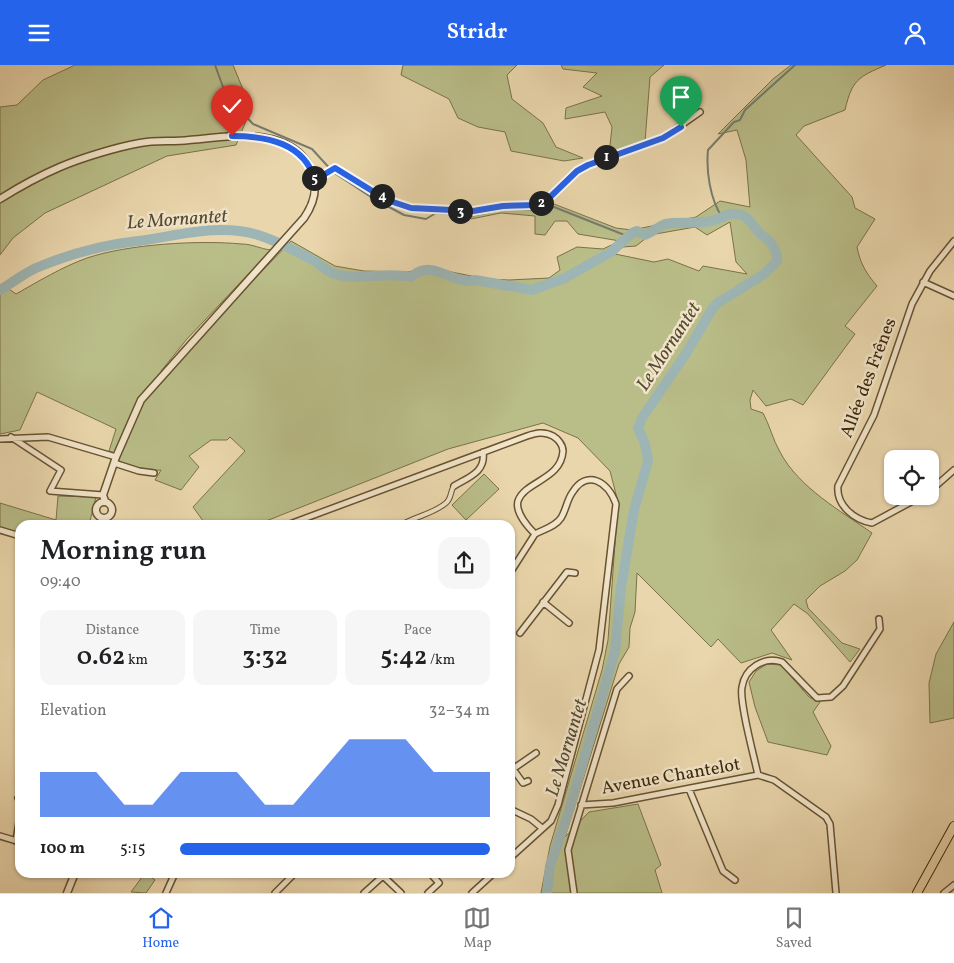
<!DOCTYPE html>
<html lang="en">
<head>
<meta charset="utf-8">
<style>
  :root { --surface:#fff; --page:#f6f6f6; --text:#202124; --muted:#757577; --line:#e0e0e0; --accent:#2563eb }
  body { margin:0; font-family:Vollkorn,serif; background:var(--page); color:var(--text); height:100vh; display:flex; flex-direction:column; font-size:19px; white-space:nowrap }
  * { box-sizing:border-box; margin:0 }
  p { font-size:16px; color:var(--muted) }
  .icon { flex:none; width:28px; height:28px; fill:none; stroke:currentColor; stroke-width:2; stroke-linecap:round; stroke-linejoin:round }
  .map { position:relative; flex:1; overflow:hidden }
  .panel { position:absolute; left:15px; top:455px; width:500px; height:358px; display:flex; flex-direction:column; background:var(--surface); border-radius:15px; box-shadow:0 1px 4px #0004 }
  .panel>* { flex:none }
  .buttons { position:absolute; left:884px; top:385px; display:grid; gap:10px }
  .buttons a { display:grid; place-items:center; width:55px; height:55px; border-radius:10px; background:var(--surface); box-shadow:0 1px 4px #0004; font-size:25px }
  .pin { position:absolute; display:grid; place-items:center; width:42px; height:42px; color:#fff; margin:-51px -21px; border-radius:50% 50% 50% 0; rotate:-45deg; box-shadow:0 0 5px #0007 }
  .pin .icon { rotate:45deg }
  .km { position:absolute; width:25px; height:25px; margin:-12px; border-radius:50%; background:#222; color:#fff; font-size:14px; line-height:25px; text-align:center }
  .round { display:grid; place-items:center; flex:none; width:52px; height:52px; border-radius:15px; background:var(--page) }
  .overview { display:flex; align-items:center; justify-content:space-between; height:85px; padding:0 25px }
  h1 { font-size:28px; font-weight:600; line-height:38px }
  .metrics { display:grid; grid-template-columns:repeat(3,1fr); gap:8px; height:85px; padding:5px 25px }
  .metrics div { display:grid; align-content:center; border-radius:12px; background:var(--page); text-align:center }
  .metrics b { font-size:25px; font-weight:600 }
  .metrics small { font-size:14px; font-weight:400 }
  .metrics p { font-size:14px }
  .chart { height:140px; padding:10px 25px }
  .chart p { display:flex; justify-content:space-between }
  .chart svg { width:100%; height:90px; margin-top:5px; fill:var(--accent); opacity:.7 }
  ul { padding:0 25px; list-style:none; font-size:16px }
  li { display:grid; grid-template-columns:80px 60px 1fr; align-items:center; height:38px }
  li i { height:12px; border-radius:6px; background:var(--accent) }
  header { display:flex; justify-content:space-between; align-items:center; height:65px; padding:0 25px; background:var(--accent); color:#fff; font-size:22px; font-weight:600 }
  .tab-bar { display:flex; justify-content:space-around; align-items:center; height:70px; border-top:1px solid var(--line); background:var(--surface); font-size:14px; color:var(--muted) }
  .tab-bar a { display:grid; justify-items:center; gap:2px }
  .tab-bar .on { color:var(--accent) }
  .map>svg:first-child { display:block }
</style>
</head>
<body>
<header><svg class="icon" aria-label="menu" viewBox="0 0 24 24"><path d="M4 6h16M4 12h16M4 18h16"/></svg>Stridr<svg class="icon" aria-label="person" viewBox="0 0 24 24"><circle cx="12" cy="8" r="4"/><path d="M4 21q1-7 8-7t8 7"/></svg></header>
<div class="map">
<svg width="954" height="828" viewBox="0 0 954 828">
  <rect width="100%" height="100%" fill="#ead6ac"/>
  <filter id="stains"><feTurbulence type="fractalNoise" baseFrequency=".004" numOctaves="4"/><feColorMatrix values="0 0 0 0 .2 0 0 0 0 .09 0 0 0 0 .02 0 0 0 .5 -.17"/></filter>
  <radialGradient id="worn" r=".72"><stop offset=".6" stop-color="#630" stop-opacity="0"/><stop offset="1" stop-color="#630" stop-opacity=".3"/></radialGradient>
  <path fill="#b9bd88" stroke="#7a7248" fill-rule="evenodd" d="M75,0H233L251,44L236,80L167,91L45,148L13,173L0,190V42L17,40L43,15Z
    M403,0H517L507,10L512,34L543,58L556,82L583,93L564,96L511,86L505,67L478,62L458,53L449,34L401,10Z
    M561,0H664L650,12L645,77L609,89L612,62L605,47L565,54L566,43L602,31L583,22L597,8L563,4Z
    M791,0H886C858,12 852,15 845,45L804,61L796,70L852,132L855,143L875,154L857,182C860,198 866,208 877,221L845,261L855,269L803,340L791,334L766,341L753,325L750,335L751,344L763,348C770,361 773,375 780,387C799,423 841,446 872,468L857,495L845,506L820,521L806,535L808,543L842,578L860,584L850,597L808,549L794,539L771,565L792,595L772,588L741,598L718,574L711,582L637,508L635,547L630,563L629,582L619,599L565,772L589,747L638,739L661,800L655,805L662,828H541L550,781L602,605L608,575L618,437L610,406L578,373L543,358L448,384L256,460H206L193,442L245,386L230,372L227,375H211L189,391L199,402L181,425L155,415L161,405L146,406L118,396L120,390L109,386L116,364L37,327L20,365L0,369V220L2,219L16,229C39,216 62,202 87,193C129,179 198,175 242,179C252,179 261,184 271,185L187,274L161,306L163,309L291,176L335,201L364,206L408,207L432,203L486,214L509,215L549,213L560,205L557,192L577,182L603,184L620,176L578,169L567,156H555L545,170L535,169V151L501,148L471,154L470,150L503,143H532L554,139L616,163L632,165L696,152L720,136L750,142L746,95L737,65L718,69L773,14ZM730,157L736,197L747,209L703,201L699,206L668,194L654,197L615,189L623,182L636,181L650,170L695,162L707,170Z
    M484,409L499,424L466,455L452,440Z
    M58,431L96,432L89,460H20V467L0,463V438L56,455Z
    M954,557V653L930,658L929,618L936,589Z
    M767,599L781,600L809,632L820,637L813,647L831,681L827,690L768,677L755,642L749,617L756,606Z
    M145,808L155,815L146,828L131,827Z"/>
  <g fill="none" stroke-linecap="round" stroke-linejoin="round">
    <path stroke="#767c70" stroke-width="2" d="M215,0L223,22L236,41L253,59L312,84L333,107L374,134L404,150L426,154L436,148L470,151L507,144L534,145L554,142L627,171
      M722,152C710,134 706,106 708,85L734,57L740,55L745,45L795,0"/>
    <path stroke="#9db6b5" stroke-width="10" d="M0,225C12,218 23,209 36,203C69,189 102,180 138,176C177,171 219,158 258,170C278,176 298,187 316,197C321,200 326,206 332,208C356,217 386,206 411,212C434,192 452,221 475,215L532,225L565,213L611,187L632,168L637,166L645,170C652,167 658,162 665,159C678,156 700,160 715,155C725,152 729,146 741,150C751,153 754,164 762,170C770,176 778,185 777,196L764,209L716,239L712,244L687,287L642,353L638,363L645,379L648,396L634,445L621,523L615,586L569,746L550,801L547,828"/>
    <g stroke="#675231" stroke-width="6">
      <path id="pedestrian" d="M401,460C416,451 433,449 446,438C452,433 450,426 454,421"/>
    </g>
    <g stroke="#675231" stroke-width="8">
      <path id="minor" d="M315,115L335,103L387,135L411,143L473,146L503,141L536,140L546,136L577,106L588,100L663,73L700,47
        M923,217L954,231
        M11,372L61,405L50,426L103,430
        M0,374L48,372L116,392
        M114,398L139,406L154,408
        M454,421C469,412 486,407 483,387
        M930,426L954,405
        M922,431L872,458C854,455 836,440 838,421L874,350L912,239L930,206L954,176
        M287,460L527,371C536,368 544,366 553,371C558,374 563,380 563,386C561,415 525,416 518,436C515,447 528,462 535,469
        M0,465L20,471
        M510,508L535,469
        M543,537L569,558
        M520,568L567,507L575,508
        M513,704L523,718L528,716
        M510,706L536,688
        M758,710C754,691 739,637 742,622C745,603 764,591 782,597L817,633L831,632L843,621L880,564L879,554
        M689,724L723,806L735,815
        M18,733L20,737
        M581,740L613,738L758,710L774,715L826,752L830,759L836,828
        M510,744L531,754L542,763
        M0,771L20,777
        M16,776L20,751
        M510,793L551,756L558,740L599,585L616,439C608,417 587,403 572,428C567,435 566,445 561,453C555,462 544,464 535,469
        M383,811L401,828
        M166,828L175,808
        M275,828L293,810
        M364,828L383,811L381,808
        M428,828L439,818L430,808
        M472,828L494,808
        M574,828L568,785L571,775L617,624L629,611
        M944,828L954,820"/>
    </g>
    <g stroke="#675231" stroke-width="9">
      <path id="tertiary" d="M0,134C19,122 39,111 60,102C81,93 117,82 140,78C156,75 173,77 189,75C227,72 290,60 310,103C319,121 315,137 304,153L141,335L116,392L103,430L105,436
        M96 445a8 8 0 1 1 16 0a8 8 0 1 1-16 0Z
        M67,828L75,808"/>
    </g>
    <g stroke="#3b2608" stroke-width="10">
      <path id="primary" d="M917,828L954,761"/>
    </g>
    <use href="#pedestrian" stroke="#f1e4c9" stroke-width="4"/>
    <use href="#minor" stroke="#f1e4c9" stroke-width="5"/>
    <use href="#tertiary" stroke="#f1e4c9" stroke-width="6"/>
    <use href="#primary" stroke="#ead6ac" stroke-width="8"/>
  </g>
  <g fill="none" stroke-linecap="round" stroke-linejoin="round">
    <g stroke="#fff" stroke-width="10">
      <path id="route" d="M232,71C267,71 304,78 315,115L335,103L387,135L411,143L473,146L503,141L536,140L546,136L577,106L588,100L663,73L681,62"/>
    </g>
    <use href="#route" stroke="#2563eb" stroke-width="6"/>
  </g>
  <g text-anchor="middle" dominant-baseline="central" stroke-width="5" stroke-linejoin="round" paint-order="stroke">
    <g font-size="18" fill="#3b2608" stroke="#f1e4c9">
      <text transform="translate(869 313) rotate(-69)">Allée des Frênes</text>
      <text transform="translate(671 712) rotate(-10)">Avenue Chantelot</text>
    </g>
    <g font-size="19" font-style="italic" fill="#544a33" stroke="#f1e4c9">
      <text transform="translate(177 155) rotate(-4)">Le Mornantet</text>
      <text transform="translate(669 282) rotate(-57)">Le Mornantet</text>
      <text transform="translate(567 683) rotate(-73)">Le Mornantet</text>
    </g>
  </g>
  <rect width="100%" height="100%" filter="url(#stains)"/>
  <rect width="100%" height="100%" fill="url(#worn)"/>
</svg>
<div class="buttons">
<a><svg class="icon" aria-label="locate" viewBox="0 0 24 24"><circle cx="12" cy="12" r="6"/><path d="M12 2v4M12 18v4M2 12h4M18 12h4"/></svg></a>
</div>
<div class="pin" style="left:681px;top:62px;background:#1e9e55"><svg class="icon" aria-label="arrive" viewBox="0 0 24 24"><path d="M6 21V4h12l-3 4 3 4H6"/></svg></div>
<div class="pin" style="left:232px;top:71px;background:#d93025"><svg class="icon" aria-label="check" viewBox="0 0 24 24"><path d="M5 12l5 5 9-10"/></svg></div>
<b class="km" style="left:606px;top:92px">1</b>
<b class="km" style="left:541px;top:138px">2</b>
<b class="km" style="left:460px;top:146px">3</b>
<b class="km" style="left:382px;top:131px">4</b>
<b class="km" style="left:314px;top:113px">5</b>
<section class="panel">
<div class="overview"><div><h1>Morning run</h1><p>09:40</p></div><a class="round"><svg class="icon" aria-label="share" viewBox="0 0 24 24"><path d="M12 15V3M7 8l5-5 5 5M5 13v7h14v-7"/></svg></a></div>
<div class="metrics">
<div><p>Distance</p><b>0.62<small> km</small></b></div>
<div><p>Time</p><b>3:32</b></div>
<div><p>Pace</p><b>5:42<small> /km</small></b></div>
</div>
<div class="chart"><p><span>Elevation</span>32–34 m</p>
<svg viewBox="0 0 160 44" preserveAspectRatio="none"><path d="M0 44V22L10 22L20 22L30 38L40 38L50 22L60 22L70 22L80 38L90 38L100 22L110 6L120 6L130 6L140 22L150 22L160 22V44z"/></svg>
</div>
<ul>
<li><b>100 m</b>5:15<i style="width:100%"></i></li>
</ul>
</section>
</div>
<nav class="tab-bar">
<a class="on"><svg class="icon" aria-label="home" viewBox="0 0 24 24"><path d="M3 11l9-7 9 7M6 9v11h12V9"/></svg>Home</a>
<a><svg class="icon" aria-label="map" viewBox="0 0 24 24"><path d="M3 6l6-2 6 2 6-2v14l-6 2-6-2-6 2zM9 4v14M15 6v14"/></svg>Map</a>
<a><svg class="icon" aria-label="saved" viewBox="0 0 24 24"><path d="M7 4h10v16l-5-4-5 4z"/></svg>Saved</a>
</nav>
</body>
</html>
